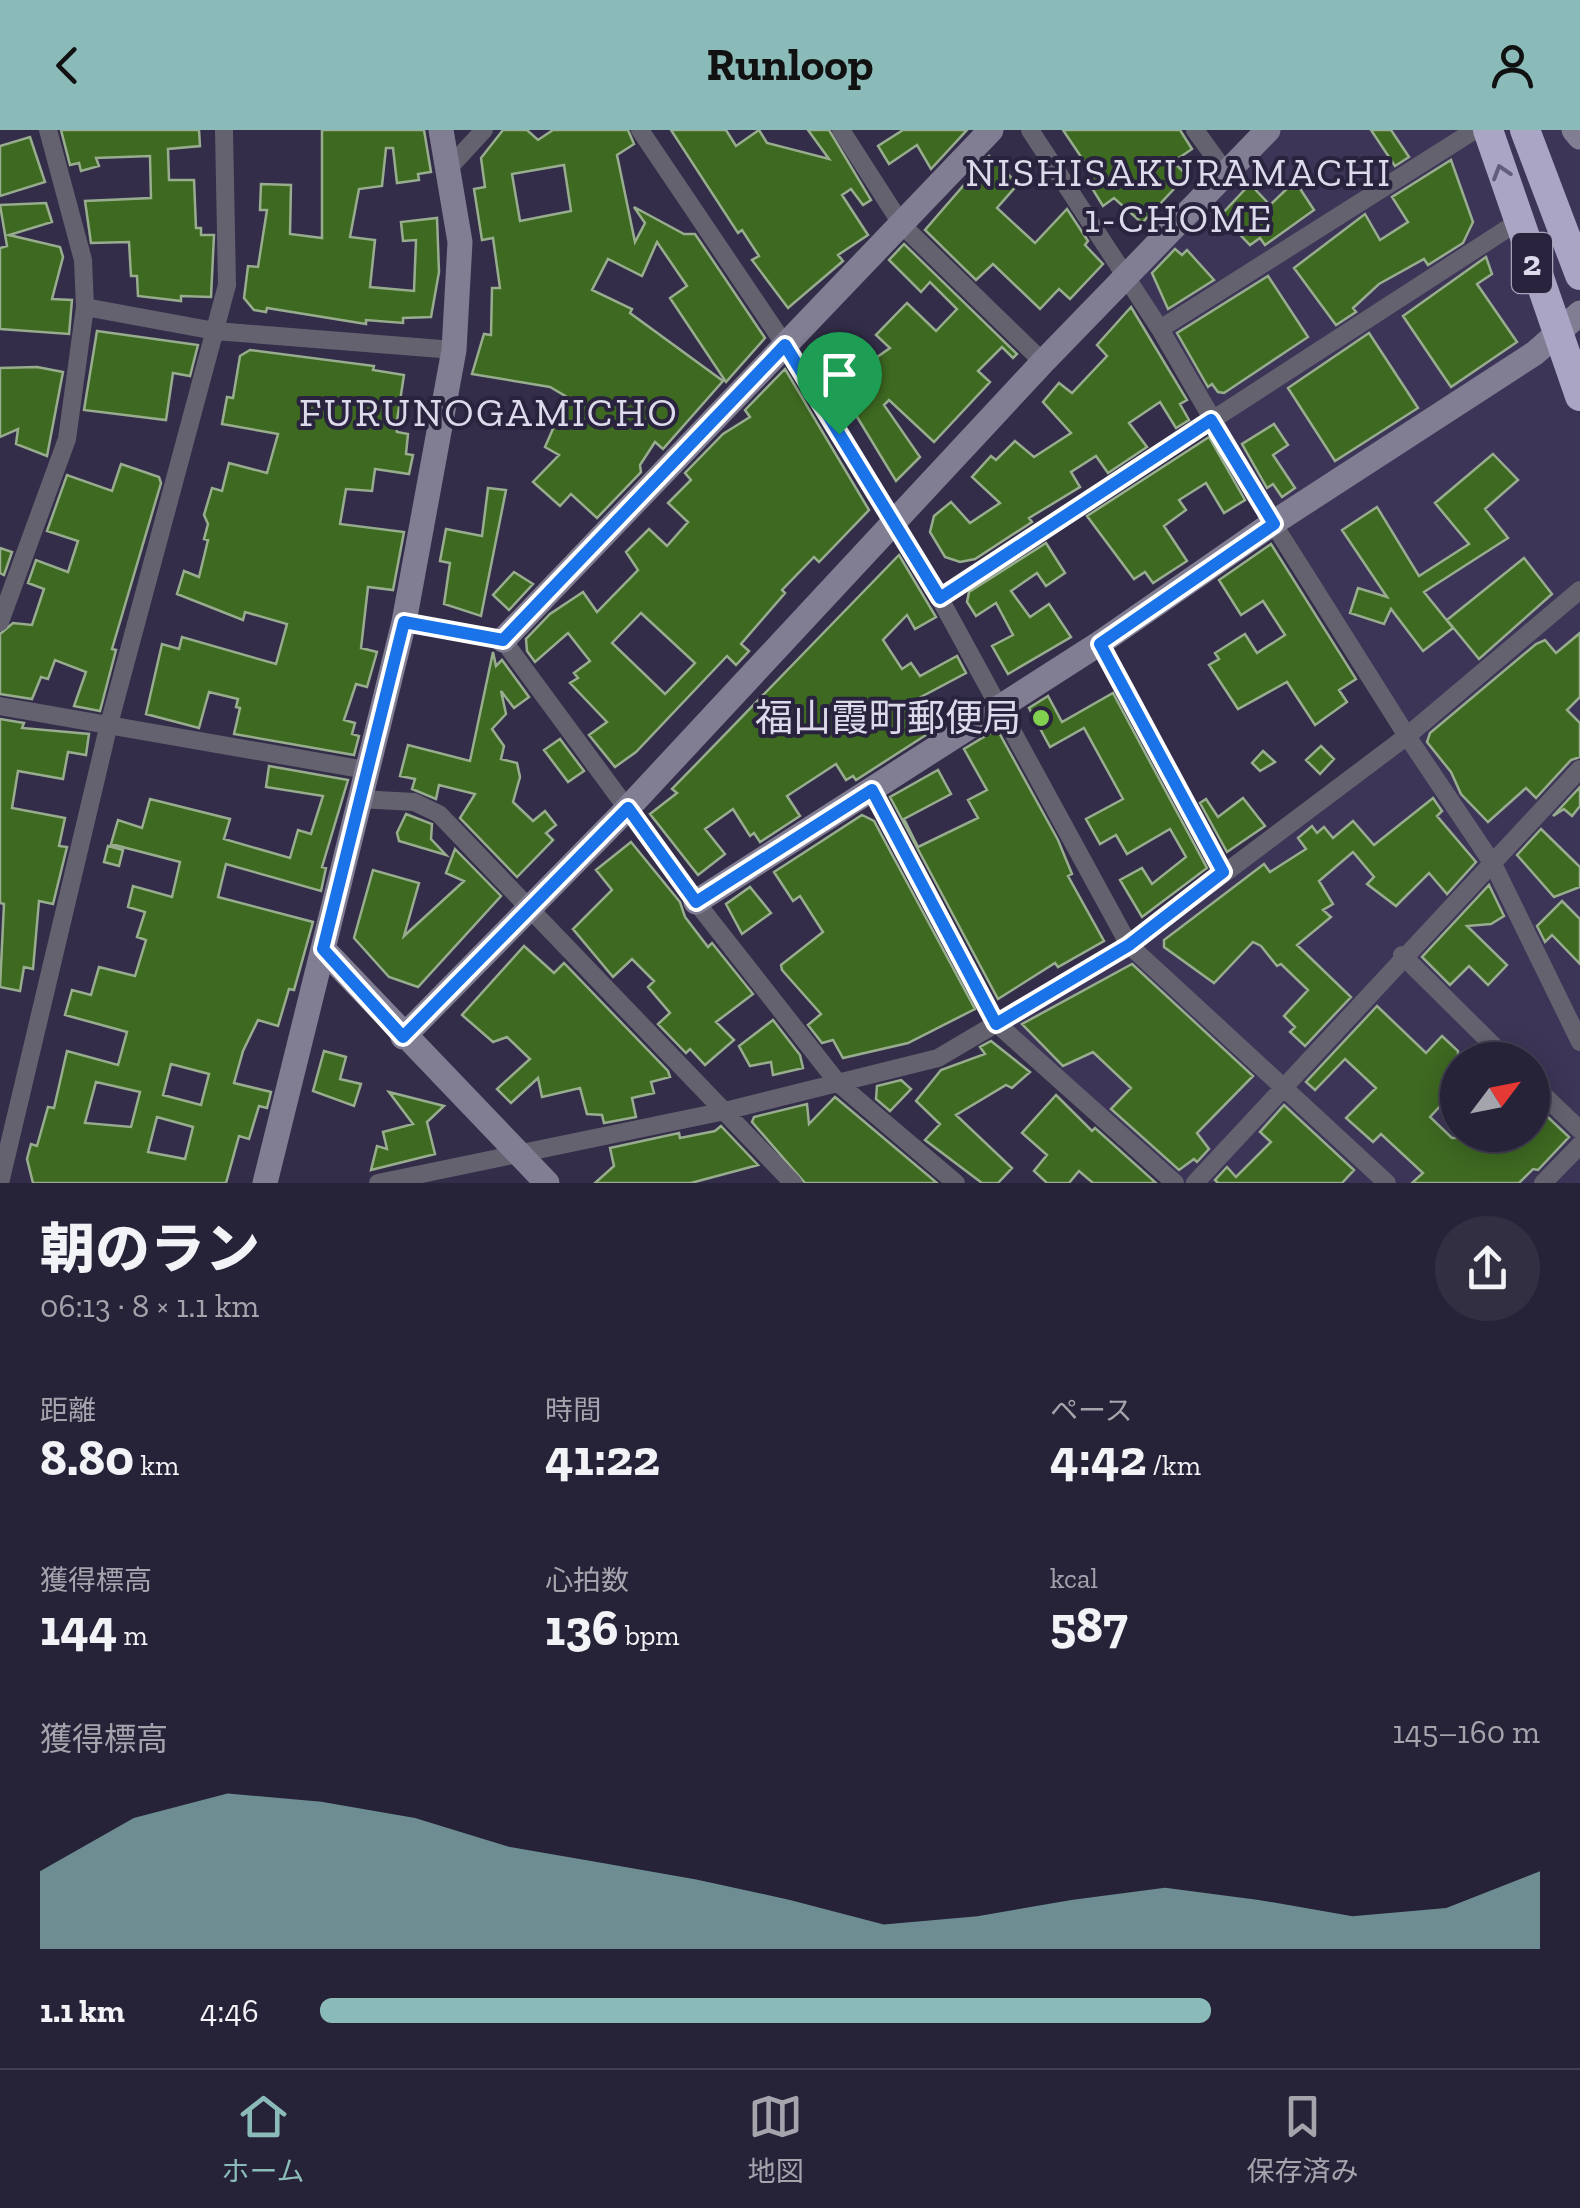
<!DOCTYPE html>
<html lang="ja">
<head>
<meta charset="utf-8">
<style>
  :root { --surface:#262237; --page:#322f42; --text:#f1f3f6; --muted:#a4a4ad; --line:#423f52; --accent:#8bbbb9 }
  body { margin:0; font-family:"Zilla Slab","Noto Sans JP",serif; background:var(--page); color:var(--text); height:100vh; display:flex; flex-direction:column; font-size:38px; white-space:nowrap }
  * { box-sizing:border-box; margin:0 }
  p { font-size:32px; color:var(--muted) }
  .icon { flex:none; width:55px; height:55px; fill:none; stroke:currentColor; stroke-width:2; stroke-linecap:round; stroke-linejoin:round }
  .map { position:relative; height:1053px; overflow:hidden }
  .side { display:flex; flex-direction:column; background:var(--surface); flex:1 }
  .side>* { flex:none }
  .needle { width:65px; rotate:58deg }
  .tools { position:absolute; left:1440px; top:912px; display:grid; gap:20px }
  .tools a { display:grid; place-items:center; width:110px; height:110px; border-radius:50%; background:var(--surface); box-shadow:0 5px 25px #0003,0 0 0 2px var(--line); font-size:50px }
  .pin { position:absolute; display:grid; place-items:center; width:85px; height:85px; color:#fff; margin:-102px -42px; border-radius:50% 50% 50% 0; rotate:-45deg; box-shadow:0 0 10px #0007 }
  .pin .icon { rotate:45deg }
  .round { display:grid; place-items:center; flex:none; width:105px; height:105px; border-radius:52px; background:var(--page) }
  .headline { display:flex; align-items:center; justify-content:space-between; height:170px; padding:0 40px }
  h1 { font-size:55px; font-weight:800; line-height:75px }
  .stats { display:grid; grid-template-columns:repeat(3,1fr); gap:15px; height:170px; padding:10px 40px }
  .stats div { display:grid; align-content:center }
  .stats b { font-size:50px; font-weight:800 }
  .stats small { font-size:28px; font-weight:400 }
  .stats p { font-size:28px }
  .chart { height:280px; padding:20px 40px }
  .chart p { display:flex; justify-content:space-between }
  .chart svg { width:100%; height:180px; margin-top:10px; fill:var(--accent); opacity:.7 }
  ul { padding:0 40px; list-style:none; font-size:32px }
  li { display:grid; grid-template-columns:160px 120px 1fr; align-items:center; height:75px }
  li i { height:25px; border-radius:12px; background:var(--accent) }
  header { display:flex; justify-content:space-between; align-items:center; height:130px; padding:0 40px; background:var(--accent); color:#111; font-size:45px; font-weight:800 }
  .tabs { display:flex; justify-content:space-around; align-items:center; height:140px; border-top:2px solid var(--line); background:var(--surface); font-size:28px; color:var(--muted) }
  .tabs a { display:grid; justify-items:center; gap:5px }
  .tabs .selected { color:var(--accent) }
  .map>svg:first-child { display:block }
</style>
</head>
<body>
<header><svg class="icon" aria-label="back" viewBox="0 0 24 24"><path d="M15 5l-7 7 7 7"/></svg>Runloop<svg class="icon" aria-label="person" viewBox="0 0 24 24"><circle cx="12" cy="8" r="4"/><path d="M4 21q1-7 8-7t8 7"/></svg></header>
<div class="map">
<svg width="1580" height="1053" viewBox="0 0 1580 1053">
  <rect width="100%" height="100%" fill="#332d49"/>
  <path fill="#3d3557" fill-rule="evenodd" d="M1265,0H1580V1053H1179L988,891L1155,797L1408,598L1133,141ZM1458,930H1532V1005H1458Z"/>
  <path fill="#3e6921" stroke="#98ad8e" stroke-width="2.5" fill-rule="evenodd" d="M61,0H199L200,16L168,19L169,50H194L196,98H201V105H214L211,167L181,166V171L138,166L137,146H131L129,112L91,113L85,71L151,68L150,26L96,28L99,36L81,41L79,33L70,35Z
    M322,0H424L431,42L418,44L419,50L397,53L393,18H386L382,56L359,59L350,107L375,110L370,157L414,161L416,110L403,111L401,92L437,88L439,142L431,187L403,188V193L366,190V194L267,178L266,182L254,180L244,168L248,136L258,137L267,80H260L261,54L291,55L290,104L322,108Z
    M503,0H527L538,10L553,0H628L634,14L617,25L635,112L645,93L634,77L684,104H695L765,208L726,252L670,168L687,156L657,112L642,146L608,129L592,160L632,179L630,183L723,251L663,319L655,312L640,335L641,342L597,388L571,364L560,376L533,352L559,325L545,317L567,267L550,257L472,244L484,204L491,205L492,158H500L493,108L482,110L474,59L485,57L481,28ZM564,35L571,81L520,91L512,44Z
    M671,0H726L736,16L759,0L767,13L829,29L808,0H829L871,70L863,75L851,59L842,65L868,105L838,125L843,131L788,178L752,130L759,126L742,100L738,103Z
    M903,0H967L931,39L917,15L889,34L878,16Z
    M1063,0H1180L1192,19L1173,32L1187,45L1142,93L1114,68L1103,76L1087,50L1094,46Z
    M1371,0H1391L1409,27L1395,36Z
    M30,7L45,52L0,66V16Z
    M989,26L1018,54L997,78L1035,113L1067,79L1088,111L1085,115L1103,134L1070,169L1059,159L1040,179L993,134L976,150L925,100Z
    M1451,30L1473,92L1463,113L1428,135L1424,129L1379,154L1353,178L1356,182L1336,195L1294,138L1365,84L1380,110L1408,92L1392,67Z
    M1295,51L1314,80L1265,115L1260,108L1250,115L1221,85L1250,54L1270,75Z
    M46,73L52,92L9,105L60,117L63,127L52,169L72,170L69,204L0,199V118L7,116L0,75Z
    M904,114L1017,224L1013,228L1002,217L978,241L990,252L934,312L889,270L884,275L920,327L896,351L848,272L838,278L828,261L890,218L876,205L907,173L936,201L957,179L930,152L921,162L889,130Z
    M1175,119L1182,125L1187,120L1214,150L1168,179L1152,143Z
    M1486,127L1492,144L1477,154L1517,212L1451,257L1403,186Z
    M1268,146L1308,207L1224,263L1218,262L1212,254L1208,257L1177,203Z
    M1131,177L1187,270L1180,274L1189,290L1176,298L1160,272L1129,293L1147,317L1108,343L1096,326L1071,342L1080,357L1029,388L1032,392L975,429L960,432L945,427L930,402L934,386L951,372L970,393L1000,373L972,347L991,326L996,330L1015,311L1034,327L1071,303L1043,272L1059,253L1072,263L1107,226L1097,215Z
    M97,201L198,215L190,246L173,243L166,290L84,280Z
    M1369,203L1418,278L1335,331L1288,258Z
    M250,220L374,236L373,240L404,245L396,297L397,302L408,304L406,324L413,325L409,344L375,339L372,361L346,359L340,394L404,402L393,460L368,457L361,518L377,522L367,557L356,554L344,590L355,593L352,604L359,606L354,625L234,604L240,578L236,577L238,569L209,562L199,598L146,584L162,514L179,519L182,507L276,534L287,494L245,482L243,490L177,464L184,441L199,447L208,410L204,409L208,394L204,385L212,358L222,361L229,333L267,343L278,304L222,294L227,267L233,268L240,226Z
    M37,237L63,242L47,326L16,314L18,299L0,307V238Z
    M785,239L869,380L819,432L814,427L782,460L785,463L741,514L749,521L736,535L727,526L636,622L615,637L589,605L607,592L570,553L578,548L574,543L590,531L568,503L535,532L527,521L526,509L550,484L583,462L597,482L638,440L626,422L649,399L667,416L688,392L668,373L691,350L685,343L723,304L750,287L745,280ZM641,483L695,533L665,564L612,513Z
    M1274,294L1288,315L1273,325L1295,358L1282,367L1273,354L1267,358L1242,314Z
    M1209,307L1245,370L1224,383L1206,353L1179,370L1186,380L1164,396L1187,431L1153,453L1145,442L1134,449L1087,386Z
    M1493,324L1518,350L1485,379L1508,408L1424,462L1453,498L1423,521L1391,479L1384,494L1350,483L1358,458L1387,467L1342,400L1377,377L1419,446L1469,414L1435,373Z
    M121,334L159,347L161,353L112,519L116,520L100,581L74,576L86,542L55,530L48,549L41,547L32,569L0,564V504L13,493L32,495L44,459L28,453L36,430L68,442L78,411L47,401L67,345L112,361Z
    M488,358L506,360L481,486L444,474L450,433L440,431L446,399L482,406Z
    M1046,413L1065,443L1046,456L1037,443L1011,461L1030,487L1049,474L1071,507L1008,544L992,516L1013,505L996,473L976,486L967,472L969,462Z
    M1271,414L1356,549L1339,560L1347,572L1315,595L1287,552L1238,579L1209,535L1219,529L1215,523L1245,504L1257,523L1285,505L1263,471L1241,485L1219,450Z
    M0,418L12,422L4,445L0,443Z
    M899,425L936,487L915,499L907,485L883,510L902,539L911,533L920,546L957,526L966,543L921,567L940,596L856,650L853,646L846,650L836,634L787,666L800,686L760,712L754,703L750,706L733,679L705,699L725,724L698,745L650,684L677,663L672,659Z
    M1524,428L1552,464L1479,529L1447,490Z
    M514,442L533,454L509,480L493,465Z
    M1580,503V567L1567,580L1580,593V627L1571,630L1536,668L1526,658L1488,692L1461,664L1451,642L1427,612L1430,603L1536,514L1545,510L1556,523Z
    M493,522L496,536L502,530L529,567L514,578L501,561L506,584L492,599L504,616L501,629L517,633L520,647L513,672L533,691L545,681L556,695L546,703L553,710L517,747L460,688L475,664L439,655L436,669L412,659L415,649L400,646L408,615L470,631Z
    M1113,563L1207,738L1142,787L1120,750L1142,738L1152,754L1186,727L1170,699L1127,724L1116,705L1100,714L1086,689L1123,669L1084,598L1050,617L1029,578L1048,566L1062,592Z
    M0,589L24,593L22,598L89,604L86,625L68,622L63,649L18,641L12,678L65,688L59,716L67,717L53,774L39,771L33,839L24,837L20,861L0,857L4,774L0,773Z
    M997,599L1058,710L1072,744L1068,746L1104,811L1058,837L1055,833L998,869L890,667L938,640L951,664L904,689L918,717L978,688L968,670L987,660L964,619Z
    M560,609L584,641L568,652L544,620Z
    M1321,616L1334,629L1320,644L1306,630Z
    M1263,621L1275,632L1260,641L1252,633Z
    M269,636L348,650L322,737L326,738L321,761L226,734L218,767L313,792L294,860L289,859L278,896L258,890L243,921L234,953L271,962L267,978L259,976L249,1009L239,1006L226,1053H33L27,1029L31,1014L37,1016L48,977L54,978L67,921L118,935L127,902L65,885L72,860L91,865L99,837L135,846L146,810L137,807L145,782L128,777L133,756L172,767L180,732L111,714L118,690L142,698L150,669L230,689L224,709L290,728L298,700L311,704L323,666L266,657ZM171,934L209,944L201,975L163,965ZM96,952L140,962L131,997L85,993ZM157,987L193,997L185,1029L148,1022Z
    M1580,657V676L1572,686L1564,679L1553,686Z
    M1243,668L1265,696L1227,722L1200,673L1206,669L1218,687Z
    M1433,668L1442,681L1437,686L1476,732L1447,764L1429,743L1396,776L1367,754L1374,747L1353,722L1319,751L1333,774L1323,780L1331,787L1297,815L1351,867L1305,916L1290,902L1295,897L1284,886L1308,860L1281,834L1277,836L1261,816L1253,812L1214,853L1164,817V810L1264,734L1270,742L1306,719L1298,708L1312,696L1317,703L1324,697L1333,708L1353,691L1374,715Z
    M406,684L432,694L431,709L446,725L399,711L397,703Z
    M862,685L874,691L975,879L908,913L843,928L833,910L822,913L808,895L821,884L782,840L781,835L823,802L800,766L793,771L774,742Z
    M1541,699L1580,737V757L1554,767L1517,725Z
    M631,712L680,772L685,787L708,817L712,813L753,864L716,892L734,910L705,935L690,919L686,923L658,894L670,883L648,857L654,851L632,829L613,847L573,799L612,760L596,740Z
    M108,716L123,720L119,736L104,732Z
    M455,719L501,766L418,857L389,847L354,808L373,740L419,753L404,806L464,751L446,743Z
    M1489,755L1504,786L1491,794L1467,796L1507,835L1488,855L1469,836L1450,855L1422,827Z
    M750,757L771,783L742,804L726,774Z
    M1562,771L1580,789V834L1552,805L1545,812L1537,796Z
    M524,816L554,843L564,833L668,941L670,947L651,952L654,963L632,968L636,987L604,993L602,985L587,984L580,958L542,967L538,948L511,973L497,959L530,929L507,907L493,912L462,885Z
    M1132,834L1253,946L1197,1003L1209,1019L1197,1032L1194,1029L1179,1040L1111,979L1131,958L1093,922L1063,936L1022,894Z
    M1377,876L1426,923L1442,906L1458,921V957L1430,987L1452,1008L1532,1005V972L1569,1007L1538,1040L1533,1039L1519,1053H1412L1423,1043L1381,1004L1373,1012L1346,988L1376,958L1345,929L1315,960L1306,952Z
    M773,890L800,925L803,938L773,945L771,932L750,936L739,916Z
    M991,911L1030,942L1012,958L1006,955L956,985L1012,1038L998,1053H982L925,1010L940,994L916,971L941,940L985,924L980,917Z
    M324,921L346,927L340,949L361,954L354,976L313,961Z
    M901,950L911,959L890,981L876,969L877,956Z
    M389,962L444,976L427,992L435,1024L371,1040L377,1016L387,1019L383,1002L413,994Z
    M1056,965L1092,1001L1095,998L1156,1053H1093L1079,1041L1069,1053H1047L1034,1041L1047,1025L1022,1003Z
    M835,967L937,1053H805L752,992L754,987L807,974L809,994Z
    M1284,975L1354,1040L1342,1053H1218L1215,1050L1227,1037L1236,1047L1271,1012L1260,1002Z
    M721,996L758,1035L691,1053H595L614,1036L610,1018L679,1003L680,1008L715,1001Z"/>
  <g fill="none" stroke-linecap="round" stroke-linejoin="round">
    <path stroke="#656270" stroke-width="18" d="M640,0L785,215L939,467L1129,815L1387,1053
      M841,0L902,95L1043,232
      M1030,0L1160,199L1273,393L1407,606L1493,734L1580,912
      M1195,0L1226,43
      M448,39L484,0
      M85,177L215,201L454,220
      M1160,199L1475,0
      M939,467L1516,93
      M0,492L67,309L85,177L83,130L48,0
      M404,492L503,510L696,772L838,953L956,1053
      M1100,513L1223,742
      M0,576L366,640
      M872,660L996,893L1175,1053
      M359,669L414,672L439,684L793,1053
      M1402,825L1508,930
      M1532,954L1580,1000
      M0,1053L108,598L227,155L224,0
      M378,1053L725,981L938,928L1129,815L1407,606L1580,460
      M1195,1053L1580,639
      M1543,1053L1580,1015"/>
    <path stroke="#817d93" stroke-width="25" d="M1574,0L1580,7
      M503,510L991,0
      M696,772L1100,513L1273,393L1535,223L1580,183
      M323,819L547,1053
      M403,907L628,678L1043,232L1268,0
      M265,1053L404,492L454,220L460,112L441,0"/>
    <path stroke="#aaa4c5" stroke-width="30" d="M1488,0L1580,266
      M1525,0L1580,145"/>
  </g>
  <defs><path id="oneway-chevron" d="M-2-3.5L2.5 0L-2 3.5" fill="none" stroke-width="1.6" stroke-linecap="round" stroke-linejoin="round" transform="scale(2.5)"/></defs>
  <use stroke="#635d7b" href="#oneway-chevron" transform="translate(1501 42) rotate(-107)"/>
  <g fill="none" stroke-linecap="round" stroke-linejoin="round">
    <g stroke="#fff" stroke-width="20">
      <path id="route" d="M785,215L940,468L1211,290L1274,394L1100,514L1223,742L1129,815L996,894L872,660L696,772L628,678L403,907L323,819L404,492L503,510Z"/>
    </g>
    <use href="#route" stroke="#1a73e8" stroke-width="12"/>
  </g>
  <circle fill="#82d04f" stroke="#29233e" stroke-width="4" cx="1041" cy="588" r="10"/>
  <g text-anchor="middle" dominant-baseline="central" stroke-width="8" stroke-linejoin="round" paint-order="stroke">
    <rect fill="#29233e" stroke="#a7a3b8" stroke-width="2.5" x="1512" y="103" width="40" height="60" rx="8"/>
    <g font-size="35" font-weight="bold" fill="#dddaec">
      <text x="1532" y="133">2</text>
    </g>
    <g font-size="38" fill="#dddaec" stroke="#29233e" text-anchor="end">
      <text x="1021" y="588">福山霞町郵便局</text>
    </g>
    <g font-size="40" letter-spacing="2.5" fill="#dddaec" stroke="#29233e">
      <text x="1179" y="42">NISHISAKURAMACHI<tspan x="1179" dy="46">1-CHOME</tspan></text>
      <text x="489" y="282">FURUNOGAMICHO</text>
    </g>
  </g>
</svg>
<div class="tools">
<a><svg class="needle" viewBox="-14 -14 28 28"><path d="M0-13l5 13h-10z" fill="#e53935"/><path d="M0 13l5-13h-10z" fill="#a4a4ad"/></svg></a>
</div>
<div class="pin" style="left:839px;top:304px;background:#1e9e55"><svg class="icon" aria-label="arrive" viewBox="0 0 24 24"><path d="M6 21V4h12l-3 4 3 4H6"/></svg></div>
</div>
<section class="side">
<div class="headline"><div><h1>朝のラン</h1><p>06:13 · 8 × 1.1 km</p></div><a class="round"><svg class="icon" aria-label="share" viewBox="0 0 24 24"><path d="M12 15V3M7 8l5-5 5 5M5 13v7h14v-7"/></svg></a></div>
<div class="stats">
<div><p>距離</p><b>8.80<small> km</small></b></div>
<div><p>時間</p><b>41:22</b></div>
<div><p>ペース</p><b>4:42<small> /km</small></b></div>
</div>
<div class="stats">
<div><p>獲得標高</p><b>144<small> m</small></b></div>
<div><p>心拍数</p><b>136<small> bpm</small></b></div>
<div><p>kcal</p><b>587</b></div>
</div>
<div class="chart"><p><span>獲得標高</span>145–160 m</p>
<svg viewBox="0 0 160 44" preserveAspectRatio="none"><path d="M0 44V25L10 12L20 6L30 8L40 12L50 19L60 23L70 27L80 32L90 38L100 36L110 32L120 29L130 32L140 36L150 34L160 25V44z"/></svg>
</div>
<ul>
<li><b>1.1 km</b>4:46<i style="width:73%"></i></li>
</ul>
</section>
<nav class="tabs">
<a class="selected"><svg class="icon" aria-label="home" viewBox="0 0 24 24"><path d="M3 11l9-7 9 7M6 9v11h12V9"/></svg>ホーム</a>
<a><svg class="icon" aria-label="map" viewBox="0 0 24 24"><path d="M3 6l6-2 6 2 6-2v14l-6 2-6-2-6 2zM9 4v14M15 6v14"/></svg>地図</a>
<a><svg class="icon" aria-label="saved" viewBox="0 0 24 24"><path d="M7 4h10v16l-5-4-5 4z"/></svg>保存済み</a>
</nav>
</body>
</html>
